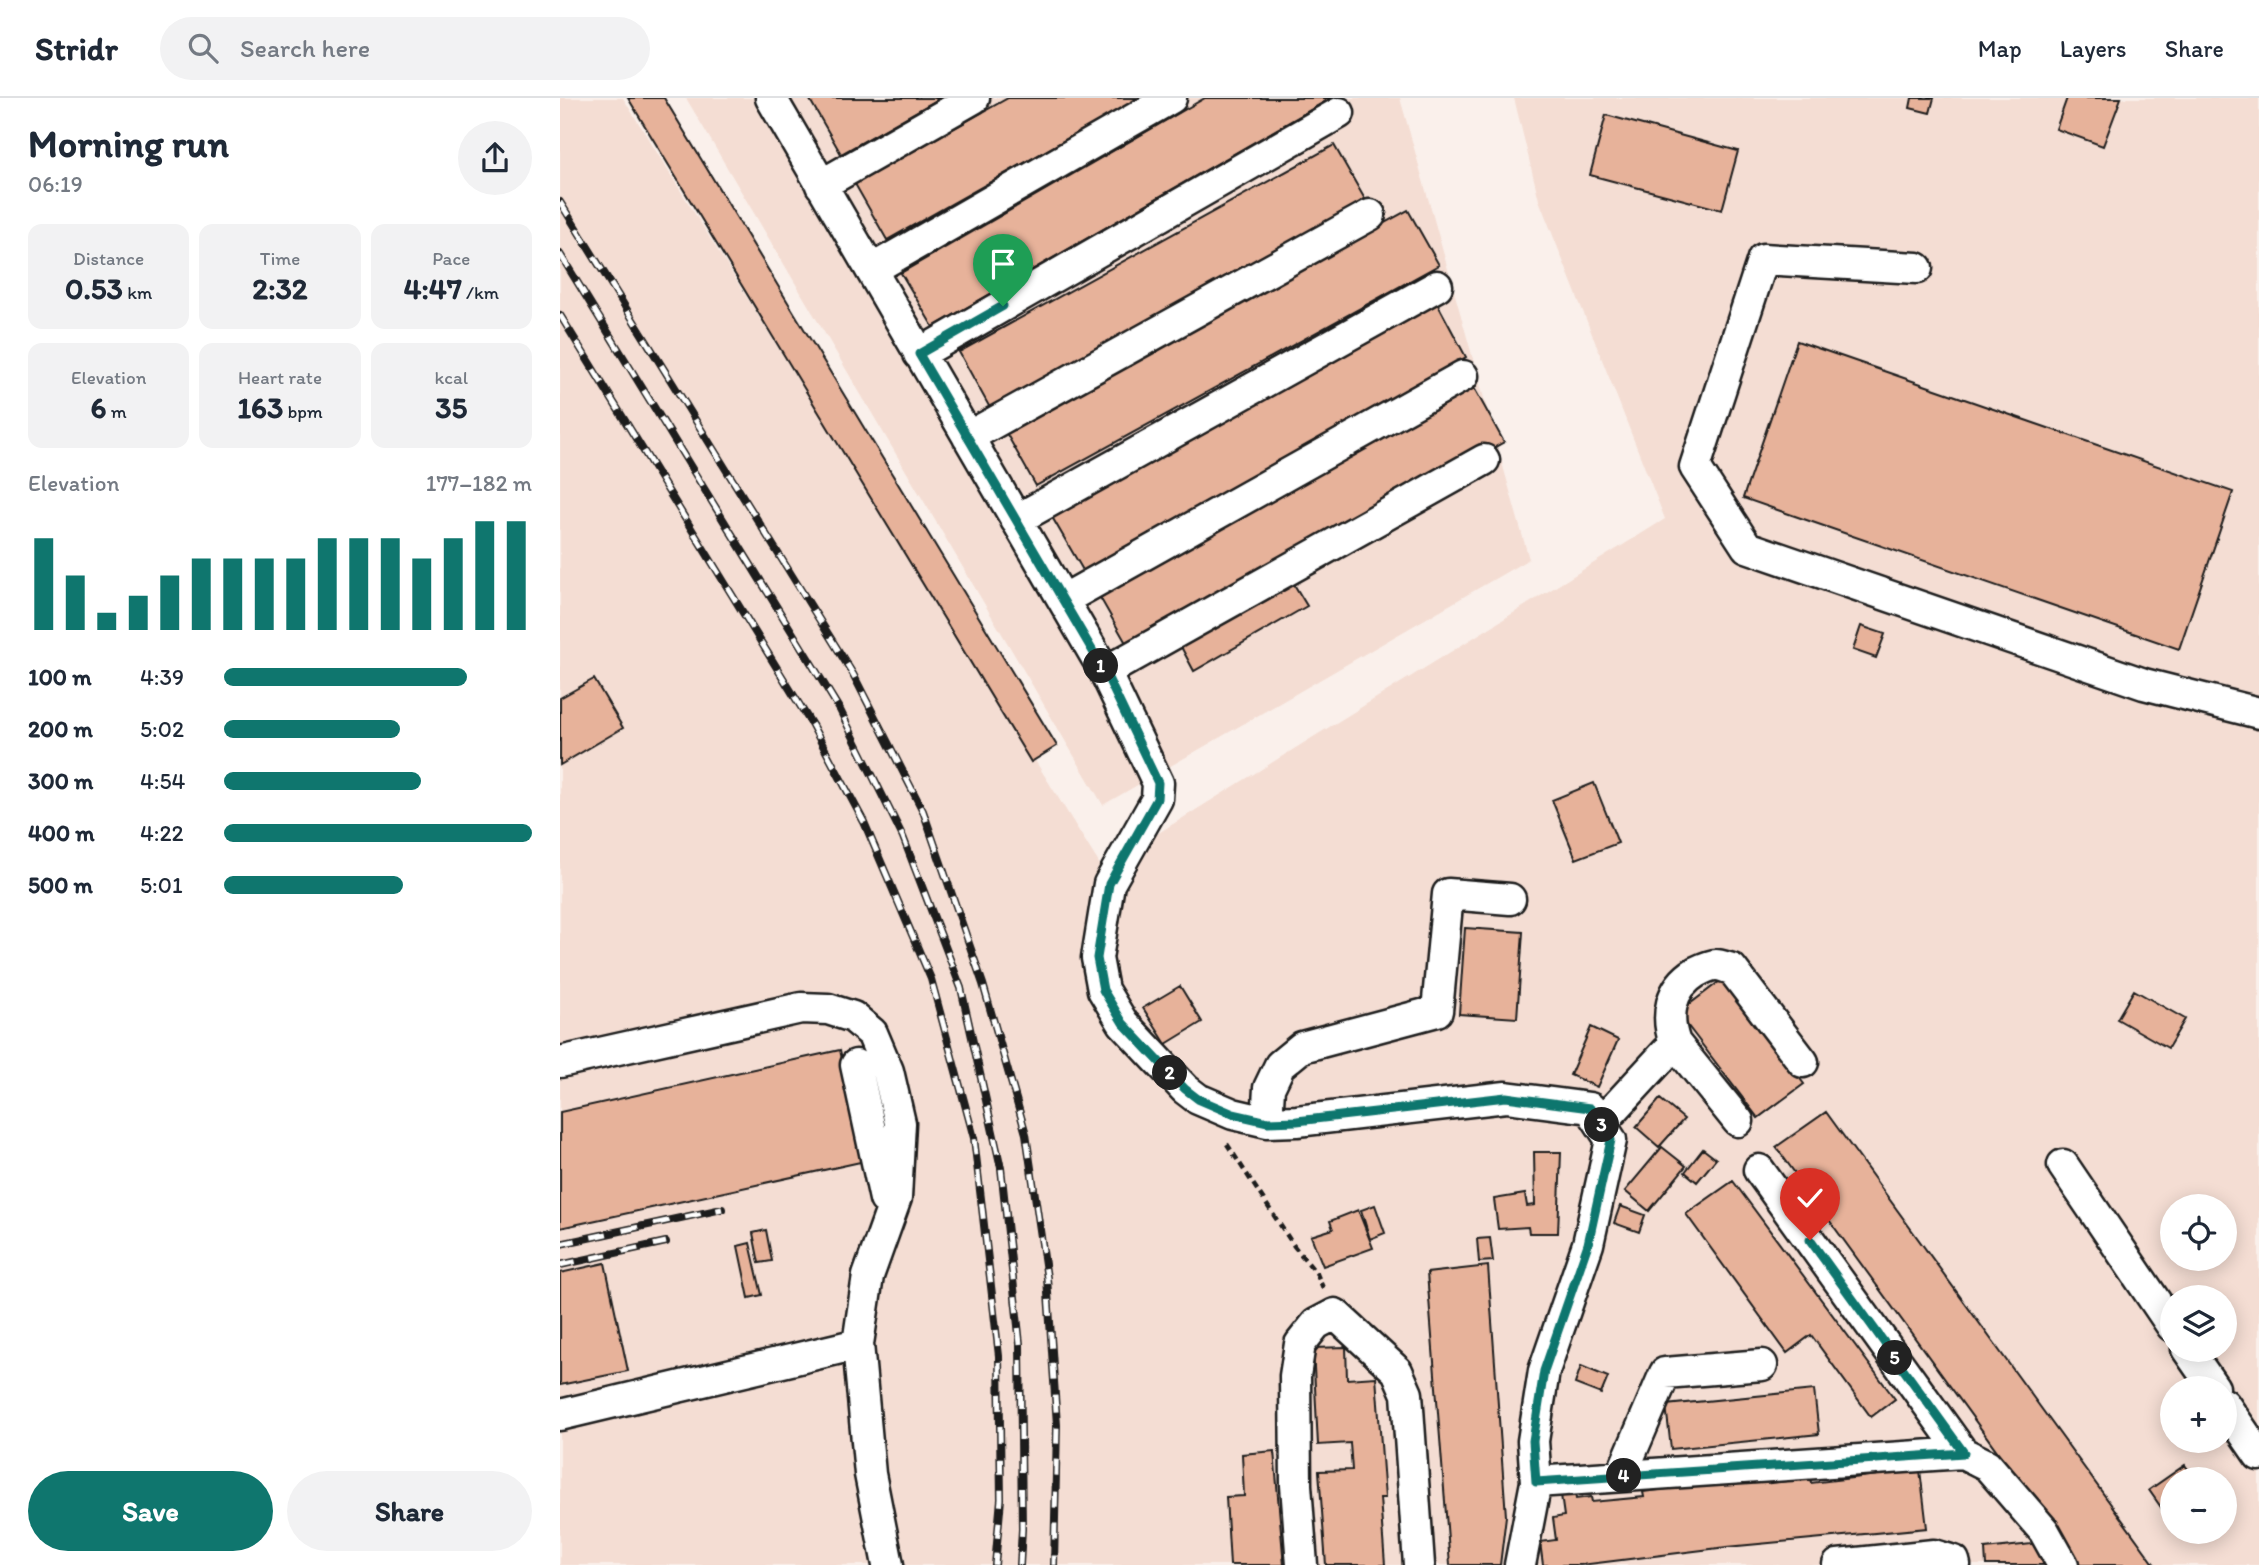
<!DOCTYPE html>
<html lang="en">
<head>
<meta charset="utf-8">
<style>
  :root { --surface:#fff; --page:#f2f2f3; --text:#1f2937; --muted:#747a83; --line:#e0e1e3; --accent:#0f766e }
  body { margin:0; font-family:Itim,sans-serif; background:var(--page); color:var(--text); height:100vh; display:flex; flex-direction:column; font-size:26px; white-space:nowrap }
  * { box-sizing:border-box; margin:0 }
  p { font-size:23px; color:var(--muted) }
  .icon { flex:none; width:38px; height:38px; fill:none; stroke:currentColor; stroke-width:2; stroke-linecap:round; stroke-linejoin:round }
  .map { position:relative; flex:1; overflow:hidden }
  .panel { display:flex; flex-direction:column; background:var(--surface); width:560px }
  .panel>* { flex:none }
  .buttons { position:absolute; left:1600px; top:1096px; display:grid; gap:14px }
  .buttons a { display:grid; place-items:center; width:77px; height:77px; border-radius:50%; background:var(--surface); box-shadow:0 4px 18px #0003; font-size:35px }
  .pin { position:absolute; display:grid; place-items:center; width:60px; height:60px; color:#fff; margin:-72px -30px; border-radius:50% 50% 50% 0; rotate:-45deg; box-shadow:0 0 7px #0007 }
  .pin .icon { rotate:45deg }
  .km { position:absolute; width:35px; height:35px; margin:-18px; border-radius:50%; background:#222; color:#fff; font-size:19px; line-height:35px; text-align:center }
  .round { display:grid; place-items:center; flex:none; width:74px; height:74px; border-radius:37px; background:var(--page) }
  .head { display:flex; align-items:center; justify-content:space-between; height:119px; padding:0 28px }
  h1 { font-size:38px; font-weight:700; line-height:52px }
  .figures { display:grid; grid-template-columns:repeat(3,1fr); gap:10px; height:119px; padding:7px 28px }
  .figures div { display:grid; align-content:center; border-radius:14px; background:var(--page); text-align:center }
  .figures b { font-size:30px; font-weight:700 }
  .figures small { font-size:19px; font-weight:400 }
  .figures p { font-size:19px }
  .chart { height:196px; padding:14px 28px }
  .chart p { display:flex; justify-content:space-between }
  .chart svg { width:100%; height:126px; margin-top:7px; stroke:var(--accent); stroke-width:6 }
  .button { display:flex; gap:14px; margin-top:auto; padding:14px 28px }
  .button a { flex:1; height:80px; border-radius:42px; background:var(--accent); color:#fff; font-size:28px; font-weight:700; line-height:80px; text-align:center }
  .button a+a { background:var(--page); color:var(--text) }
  ul { padding:0 28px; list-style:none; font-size:23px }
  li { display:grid; grid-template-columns:112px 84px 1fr; align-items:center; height:52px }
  li i { height:18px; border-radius:9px; background:var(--accent) }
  header { display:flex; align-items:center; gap:42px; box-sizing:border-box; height:98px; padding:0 35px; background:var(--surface); border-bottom:2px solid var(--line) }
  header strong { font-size:33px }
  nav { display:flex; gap:38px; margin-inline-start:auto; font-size:24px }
  .search { width:490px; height:63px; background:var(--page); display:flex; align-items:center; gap:18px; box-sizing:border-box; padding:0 24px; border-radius:38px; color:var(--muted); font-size:26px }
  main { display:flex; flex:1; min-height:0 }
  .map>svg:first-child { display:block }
</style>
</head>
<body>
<header>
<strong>Stridr</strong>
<div class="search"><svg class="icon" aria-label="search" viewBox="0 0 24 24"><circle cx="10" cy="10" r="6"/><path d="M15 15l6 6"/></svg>Search here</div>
<nav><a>Map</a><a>Layers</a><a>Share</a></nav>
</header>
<main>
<section class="panel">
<div class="head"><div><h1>Morning run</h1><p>06:19</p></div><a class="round"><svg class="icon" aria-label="share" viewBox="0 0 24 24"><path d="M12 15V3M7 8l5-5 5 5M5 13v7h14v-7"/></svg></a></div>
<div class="figures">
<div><p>Distance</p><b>0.53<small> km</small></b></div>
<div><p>Time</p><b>2:32</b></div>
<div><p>Pace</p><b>4:47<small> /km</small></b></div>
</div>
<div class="figures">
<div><p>Elevation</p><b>6<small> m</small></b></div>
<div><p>Heart rate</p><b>163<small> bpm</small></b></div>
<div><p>kcal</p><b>35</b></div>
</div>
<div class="chart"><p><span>Elevation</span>177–182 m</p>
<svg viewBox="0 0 160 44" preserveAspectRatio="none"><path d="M5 44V12M15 44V25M25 44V38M35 44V32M45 44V25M55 44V19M65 44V19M75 44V19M85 44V19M95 44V12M105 44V12M115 44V12M125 44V19M135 44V12M145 44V6M155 44V6"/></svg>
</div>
<ul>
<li><b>100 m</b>4:39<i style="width:79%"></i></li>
<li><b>200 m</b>5:02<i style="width:57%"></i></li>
<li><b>300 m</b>4:54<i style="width:64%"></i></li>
<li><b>400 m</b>4:22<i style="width:100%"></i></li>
<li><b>500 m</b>5:01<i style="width:58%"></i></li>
</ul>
<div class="button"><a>Save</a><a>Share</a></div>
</section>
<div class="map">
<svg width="1699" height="1467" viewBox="0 0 1699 1467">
  <rect width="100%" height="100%" fill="#faf0eb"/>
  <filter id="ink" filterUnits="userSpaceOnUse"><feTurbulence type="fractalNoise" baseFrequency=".0143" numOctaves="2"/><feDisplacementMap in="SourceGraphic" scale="14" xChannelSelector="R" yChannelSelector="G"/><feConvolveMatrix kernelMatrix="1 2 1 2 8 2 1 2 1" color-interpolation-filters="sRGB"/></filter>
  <g filter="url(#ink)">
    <path fill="#f4ddd3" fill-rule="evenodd" d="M0,0H63L542,770L1105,421L979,102L954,0H1699V1467H0ZM1612,1108H1664V1160H1612ZM1612,1199H1664V1251H1612ZM1612,1290H1664V1342H1612ZM1612,1381H1664V1433H1612Z
      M126,0H840L969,461L543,707Z"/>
    <path fill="#e7b29a" stroke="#1c1c1c" stroke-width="2" d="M68,0H104L497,648L471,664Z
      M254,0H380L281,56L250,2Z
      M448,0H580L327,142L295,86Z
      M645,0H771L373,229L341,175Z
      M1352,0H1374L1370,15L1350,10Z
      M1507,0H1561L1543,48L1496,31Z
      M1046,17L1178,53L1162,112L1030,77Z
      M774,47L806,103L430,310L399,254Z
      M848,112L879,167L476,388L445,333Z
      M876,203L906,259L524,474L492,419Z
      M1237,243L1673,394L1619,551L1183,400Z
      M913,288L944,344L570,552L538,496Z
      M732,483L747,508L634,573L620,547Z
      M1301,528L1325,536L1316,560L1293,552Z
      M34,581L63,630L0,667V600Z
      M1034,685L1058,745L1016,761L992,702Z
      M905,830L963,834L957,920L899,916Z
      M1164,880L1244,986L1198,1020L1118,915Z
      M620,888L642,924L606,946L583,910Z
      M1574,892L1625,921L1608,950L1557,921Z
      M1031,929L1058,942L1037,989L1010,977Z
      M280,952L305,1063L0,1130V1014Z
      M1100,1001L1124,1021L1099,1049L1076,1029Z
      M1266,1014L1595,1467H1520L1216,1049Z
      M1102,1049L1126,1068L1089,1113L1065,1093Z
      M1143,1051L1156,1061L1137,1084L1125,1074Z
      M974,1054H1001L998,1135H969L968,1129L938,1131L934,1101L965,1096L967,1108L975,1107Z
      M1173,1083L1335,1301L1311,1319L1251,1237L1227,1255L1126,1116Z
      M815,1107L825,1135L810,1141L801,1112Z
      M1060,1108L1085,1117L1079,1134L1054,1125Z
      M798,1112L813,1150L763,1168L751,1138L773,1131L770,1123Z
      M206,1132L212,1163L199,1165L193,1135Z
      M930,1140L933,1163L919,1164L917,1141Z
      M190,1145L202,1197L189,1200L178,1148Z
      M45,1165L68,1273L0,1287V1175Z
      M928,1168L946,1418L940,1467H890L867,1175Z
      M786,1249L787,1281L816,1279L825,1400H820L825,1467H766L759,1373L792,1372L790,1345L758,1347L753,1250Z
      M1021,1268L1048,1279L1041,1296L1015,1286Z
      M1254,1292L1259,1336L1111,1351L1106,1307Z
      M714,1353L724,1467H670L666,1399L684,1398L682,1356Z
      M1625,1367L1635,1381H1612V1425L1589,1392Z
      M1360,1372L1367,1430L1167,1449L1021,1467H983L980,1444L996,1442L993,1420L1004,1418L1001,1397L1015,1396L1016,1401L1031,1399L1032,1404L1084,1399L1083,1394L1114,1390V1386L1145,1383V1387L1210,1380V1385L1250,1380L1251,1385Z
      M1481,1445L1483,1467H1426L1425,1451Z"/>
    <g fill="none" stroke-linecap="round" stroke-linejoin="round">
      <g stroke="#1c1c1c" stroke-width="35">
        <path id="minor" d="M211,0L545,574L598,685L597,701L549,786L537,860L543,892L563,925L625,991L638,1001L673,1016L707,1024L737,1023L946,999L1030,1010L1051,1042L1028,1146L984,1273L973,1343L976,1384L960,1467
          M261,87L414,0
          M1357,170L1203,161L1135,369L1187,449L1584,586L1699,615
          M311,172L611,0
          M359,256L779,15
          M408,339L810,117
          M456,422L877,188
          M503,502L903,278
          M545,574L924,362
          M1115,945L1178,1023
          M0,964L241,910L268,911L293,919L312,935L328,973L340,1025L336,1100L308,1178L298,1246L310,1376L328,1467
          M296,967L325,1101
          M707,1024L709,990L720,967L742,949L877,913L888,796L950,801
          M1041,1025L1115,945C1105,918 1110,890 1136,874C1142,871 1150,867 1156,867C1161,867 1167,870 1172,871L1243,964
          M1503,1067L1612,1228
          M1627,1251L1654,1290
          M1664,1306L1699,1357
          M0,1317L298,1246
          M1403,1355L1427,1367L1484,1433L1503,1467
          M1061,1378L1105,1275L1202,1267
          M976,1384L1403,1355L1199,1072
          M742,1467L736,1387L735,1278L740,1246L756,1226L775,1216L837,1273L847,1296L859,1467
          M1278,1467L1374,1457L1394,1463L1395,1467"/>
      </g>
      <path stroke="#1c1c1c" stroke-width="4.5" stroke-dasharray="7 5" stroke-linecap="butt" d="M667,1046L734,1148L757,1176L763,1190"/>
      <use href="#minor" stroke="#fff" stroke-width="30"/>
      <g stroke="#1c1c1c" stroke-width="8">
        <path id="rail" d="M0,104L293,576L363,713L423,886L466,1036L487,1180L497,1327L494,1467
          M0,156L280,612L343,739L401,890L441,1070L460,1246L462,1431L460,1467
          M0,217L252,627L304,724L371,881L414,1040L439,1258L441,1401L435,1467
          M0,1146L162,1111
          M0,1167L106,1144"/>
      </g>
      <use href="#rail" stroke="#fff" stroke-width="5" stroke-dasharray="16" stroke-linecap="butt"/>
    </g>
  </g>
  <g fill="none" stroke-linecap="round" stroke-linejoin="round" filter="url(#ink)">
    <g stroke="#fff" stroke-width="14">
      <path id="route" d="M443,208L359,256L545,574L598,685L597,701L549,786L537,860L543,892L563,925L625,991L638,1001L673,1016L708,1024L737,1023L946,999L1030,1010L1051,1042L1028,1146L984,1273L973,1343L976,1384L1404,1355L1250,1142"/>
    </g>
    <use href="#route" stroke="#0f766e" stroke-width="9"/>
  </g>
</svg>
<div class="buttons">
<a><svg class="icon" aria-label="locate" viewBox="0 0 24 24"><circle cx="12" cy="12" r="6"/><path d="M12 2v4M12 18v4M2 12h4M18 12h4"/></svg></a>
<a><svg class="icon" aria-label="layers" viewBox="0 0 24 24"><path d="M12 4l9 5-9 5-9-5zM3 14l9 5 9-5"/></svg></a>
<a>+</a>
<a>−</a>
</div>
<div class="pin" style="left:443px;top:208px;background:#1e9e55"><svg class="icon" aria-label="arrive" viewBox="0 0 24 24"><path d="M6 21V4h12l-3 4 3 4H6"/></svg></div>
<div class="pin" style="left:1250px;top:1142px;background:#d93025"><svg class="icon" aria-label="check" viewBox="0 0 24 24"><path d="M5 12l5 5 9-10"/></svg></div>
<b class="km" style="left:541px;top:568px">1</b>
<b class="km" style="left:610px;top:975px">2</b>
<b class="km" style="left:1042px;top:1027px">3</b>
<b class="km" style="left:1064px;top:1378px">4</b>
<b class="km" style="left:1335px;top:1260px">5</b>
</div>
</main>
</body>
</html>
